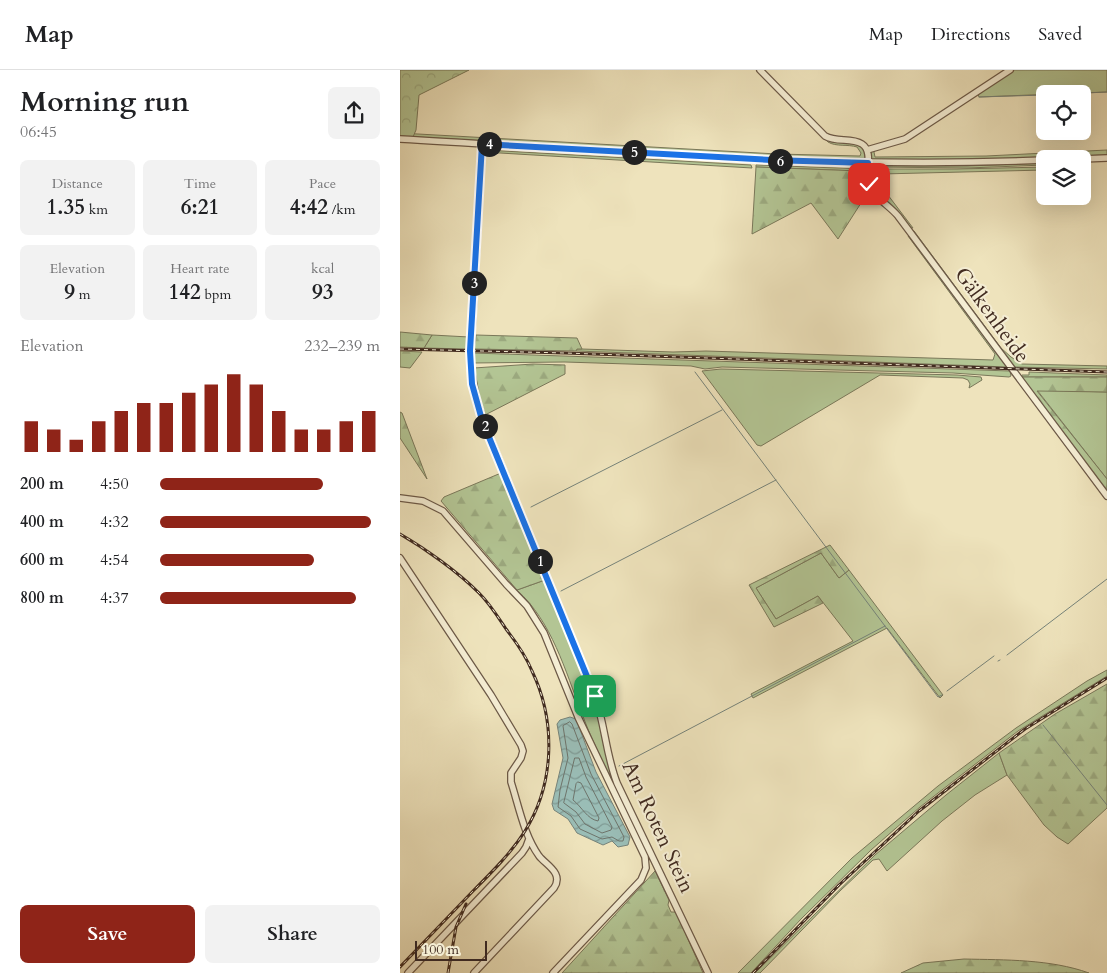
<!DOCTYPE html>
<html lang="en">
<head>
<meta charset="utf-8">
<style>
  :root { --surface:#fff; --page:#f2f2f2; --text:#202124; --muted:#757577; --line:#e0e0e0; --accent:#8f2418 }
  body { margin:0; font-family:Cardo,serif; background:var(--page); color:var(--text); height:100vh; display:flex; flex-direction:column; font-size:19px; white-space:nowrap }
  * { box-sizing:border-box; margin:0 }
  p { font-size:16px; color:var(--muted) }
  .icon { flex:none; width:28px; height:28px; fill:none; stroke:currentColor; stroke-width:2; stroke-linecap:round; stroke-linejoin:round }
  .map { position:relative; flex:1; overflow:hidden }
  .sheet { display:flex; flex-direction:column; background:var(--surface); width:400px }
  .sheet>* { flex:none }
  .fabs { position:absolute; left:636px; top:15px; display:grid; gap:10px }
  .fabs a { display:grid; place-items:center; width:55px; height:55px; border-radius:8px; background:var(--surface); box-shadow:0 5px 20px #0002; font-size:25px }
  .scale { position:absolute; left:15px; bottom:12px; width:72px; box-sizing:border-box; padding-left:5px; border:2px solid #412b20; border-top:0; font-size:14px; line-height:18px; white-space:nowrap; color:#412b20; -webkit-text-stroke:4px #f4edd3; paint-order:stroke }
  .pin { position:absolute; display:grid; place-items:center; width:42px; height:42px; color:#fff; margin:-21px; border-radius:10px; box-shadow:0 2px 8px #0006 }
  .km { position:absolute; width:25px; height:25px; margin:-12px; border-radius:50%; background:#222; color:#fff; font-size:14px; line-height:25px; text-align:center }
  .round { display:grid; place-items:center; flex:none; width:52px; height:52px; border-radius:8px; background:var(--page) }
  .head { display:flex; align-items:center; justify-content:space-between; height:85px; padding:0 20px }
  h1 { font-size:28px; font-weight:800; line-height:38px }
  .metrics { display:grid; grid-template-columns:repeat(3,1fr); gap:8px; height:85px; padding:5px 20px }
  .metrics div { display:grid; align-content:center; border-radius:8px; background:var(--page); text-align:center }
  .metrics b { font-size:21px; font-weight:800 }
  .metrics small { font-size:14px; font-weight:400 }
  .metrics p { font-size:14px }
  .chart { height:140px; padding:10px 20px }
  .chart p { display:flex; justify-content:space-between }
  .chart svg { width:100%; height:90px; margin-top:5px; stroke:var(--accent); stroke-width:6 }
  .primary-button { display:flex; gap:10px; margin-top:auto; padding:10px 20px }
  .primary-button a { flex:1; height:58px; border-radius:8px; background:var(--accent); color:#fff; font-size:20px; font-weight:800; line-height:58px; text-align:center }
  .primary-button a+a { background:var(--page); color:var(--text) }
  ul { padding:0 20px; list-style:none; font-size:16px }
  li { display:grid; grid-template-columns:80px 60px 1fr; align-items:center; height:38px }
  li i { height:12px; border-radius:6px; background:var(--accent) }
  header { display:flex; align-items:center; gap:30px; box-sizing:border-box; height:70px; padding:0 25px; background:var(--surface); border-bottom:1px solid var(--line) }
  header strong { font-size:24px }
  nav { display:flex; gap:28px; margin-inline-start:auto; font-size:18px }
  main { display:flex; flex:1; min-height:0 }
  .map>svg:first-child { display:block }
</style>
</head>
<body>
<header>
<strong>Map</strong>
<nav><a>Map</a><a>Directions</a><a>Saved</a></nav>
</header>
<main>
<section class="sheet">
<div class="head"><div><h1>Morning run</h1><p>06:45</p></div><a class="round"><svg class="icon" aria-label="share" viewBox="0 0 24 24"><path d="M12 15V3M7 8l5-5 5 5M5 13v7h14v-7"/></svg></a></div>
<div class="metrics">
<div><p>Distance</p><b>1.35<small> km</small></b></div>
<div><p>Time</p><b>6:21</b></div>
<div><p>Pace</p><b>4:42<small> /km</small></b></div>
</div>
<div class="metrics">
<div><p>Elevation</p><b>9<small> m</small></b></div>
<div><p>Heart rate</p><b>142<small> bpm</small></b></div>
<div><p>kcal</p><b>93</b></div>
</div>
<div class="chart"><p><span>Elevation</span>232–239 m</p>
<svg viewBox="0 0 160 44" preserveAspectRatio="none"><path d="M5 44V29M15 44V33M25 44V38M35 44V29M45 44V24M55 44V20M65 44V20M75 44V15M85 44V11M95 44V6M105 44V11M115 44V24M125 44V33M135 44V33M145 44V29M155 44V24"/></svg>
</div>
<ul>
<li><b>200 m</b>4:50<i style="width:74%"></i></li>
<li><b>400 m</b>4:32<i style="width:96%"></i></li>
<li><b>600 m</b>4:54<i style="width:70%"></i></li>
<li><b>800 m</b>4:37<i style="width:89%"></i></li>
</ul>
<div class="primary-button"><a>Save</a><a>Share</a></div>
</section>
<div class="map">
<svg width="707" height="903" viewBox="0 0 707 903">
  <defs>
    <pattern id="forest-firs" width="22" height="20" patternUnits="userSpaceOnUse" patternTransform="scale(1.25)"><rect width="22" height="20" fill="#b3c594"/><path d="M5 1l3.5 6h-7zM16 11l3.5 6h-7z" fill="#9ba97f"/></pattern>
    <pattern id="park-crowns" width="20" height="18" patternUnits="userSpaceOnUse" patternTransform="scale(1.25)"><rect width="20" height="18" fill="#b3c594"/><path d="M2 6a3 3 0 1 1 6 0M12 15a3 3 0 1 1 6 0" fill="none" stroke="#9ba97f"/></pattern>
    <pattern id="water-waves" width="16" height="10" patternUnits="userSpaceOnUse" patternTransform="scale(1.25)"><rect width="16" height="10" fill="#9abdb6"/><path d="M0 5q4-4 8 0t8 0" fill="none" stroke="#7f9a94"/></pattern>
  </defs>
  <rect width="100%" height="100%" fill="#eee3bc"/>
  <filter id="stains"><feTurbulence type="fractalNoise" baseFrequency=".004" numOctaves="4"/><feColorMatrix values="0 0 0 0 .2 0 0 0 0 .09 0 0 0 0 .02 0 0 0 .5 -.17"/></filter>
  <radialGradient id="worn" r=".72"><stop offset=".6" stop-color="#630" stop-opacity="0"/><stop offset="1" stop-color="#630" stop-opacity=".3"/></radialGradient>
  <path fill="#b3c594" stroke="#7a785a" d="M356,0H359L419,63L459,74L465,79V88L462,90L377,88L0,66V63L377,84L460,86L461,83L457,77C448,74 436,77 428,72Z
    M614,0H707V22L579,27L578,24Z
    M568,30L508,70L475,80L474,82L475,87L586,86L707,80V85L576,90L474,91L471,89L470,84L475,78L497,74Z
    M90,77L349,92L86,78Z
    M85,80L351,95L352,98L83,82Z
    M645,93V95L567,98L472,97L474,96H567Z
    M356,95L464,99L465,105L464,108H465L472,126L471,127L466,120L459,101L356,97Z
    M645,97V100L481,104L475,108L513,158H510L473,119L470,110V99H557Z
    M512,161H514L601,278L611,287L622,294L707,296V299L614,297Z
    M508,166H510L608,297L176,281L177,279H182L273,282L306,281L593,290L595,284Z
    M32,265L69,267V279L24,278Z
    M73,283L610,301L611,306L609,307L553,303L322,297L305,299L291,296L165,292L73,293Z
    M321,299L557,305L581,307L582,310L569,318L570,314L568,310L563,308L480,305L361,376L357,375L302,301Z
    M629,302L707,305V307H621L622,305H629Z
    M637,320L707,322V409Z
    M421,483L439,508L449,500L543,625L540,628L487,558L353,628L351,624L453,571L418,526L376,549L356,518Z
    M145,510L195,631L214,709L211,710C201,688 190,666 182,644C165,600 152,552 117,520Z
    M707,600V606L618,661L520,737L471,780L401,849L351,903H338L452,788L538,716L616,658L687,611Z
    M599,683L607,705L575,725L542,751L487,801L479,789L473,790L441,820L360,903H355L475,785L546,725Z"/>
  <path fill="url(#forest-firs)" stroke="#7a785a" d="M356,97L460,101L466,120L471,127L461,133L438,169L411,133L352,164Z
    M0,262L32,265L24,278L0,277Z
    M76,265L177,268L182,279H177L176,281L75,279L74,277Z
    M0,281L22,282L10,298L0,297Z
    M133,294L165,295V304L83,346L72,300L74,298Z
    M621,307H707V322L637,321L707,409V422Z
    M0,342L2,343L27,409L0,368Z
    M101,403L145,510L117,520L41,431L44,427Z
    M430,475L449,500L439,508L421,483L356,518L376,549L418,526L423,533L374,557L349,515Z
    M707,614V738L668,774L657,767L644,755L607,705L599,683L655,644Z
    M255,801L269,830L268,835L271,842H276L303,903H162Z
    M564,889C605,890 650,889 689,903H501L523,893Z"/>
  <path fill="url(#park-crowns)" stroke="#7a785a" d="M0,0H69L19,25L16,60L13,67L0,66Z"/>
  <path fill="url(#water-waves)" stroke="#76837a" d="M170,647L176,649L196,702L230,767L228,775L218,777L212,771L203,775L177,763L168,749L154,740L152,734L163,688L157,654L160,650Z"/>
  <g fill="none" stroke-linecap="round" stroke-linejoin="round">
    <path stroke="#6e746b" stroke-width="1" d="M170,652L172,654L191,704L224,767L223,771H219L212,767L202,769L180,759L171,746L158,737L160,720L168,688L163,656Z
      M175,688H179L186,707L212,757L211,760L202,763L185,754L176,742L164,733Z
      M178,712L181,713L199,748L198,751C187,749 182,737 173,730L176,714Z"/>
    <path stroke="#76837a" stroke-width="1" d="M665,24L707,22
      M579,27L645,25
      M295,302L538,627L542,625
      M131,437L322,340
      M161,521L376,410
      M607,585L707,509
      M598,591L600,590
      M547,621L594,586
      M643,655L707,735
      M219,696L485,556"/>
    <g stroke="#6c5947" stroke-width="8">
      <path id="minor" d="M360,0L425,66C437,73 451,67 462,74C473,81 466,100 468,111C472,127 488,134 498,146L707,426
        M0,69C215,81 430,99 645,90
        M82,73L70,294L77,332L92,373L195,626C205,655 206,685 217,713L308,903
        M467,80L505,69L610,0
        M682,89L707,88
        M0,428L23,431L43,441L106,514L127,536L144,563L178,647L245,787L246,798L241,810L153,903
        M0,488L91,625L121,675L123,681L121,688L111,703V712C119,737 124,765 139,786C146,795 164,803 154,818L74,903
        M8,903L122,783L126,777L129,769"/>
    </g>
    <use href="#minor" stroke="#f4edd3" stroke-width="5.5"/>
    <g stroke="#412b20" stroke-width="3">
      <path id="rail" d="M0,279L165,283L707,302
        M0,464C26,479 58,502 79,523C90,534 98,547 106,559C116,572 126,586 132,601C156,651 155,713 125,761C111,783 92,802 73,821C49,846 24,872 0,897
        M48,903L56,857L66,834
        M353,903L439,815L519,741L625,659L707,608"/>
    </g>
    <use href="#rail" stroke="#f4edd3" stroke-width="1" stroke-dasharray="4" stroke-linecap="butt"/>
  </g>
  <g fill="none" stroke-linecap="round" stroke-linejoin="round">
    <g stroke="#fff" stroke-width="10">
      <path id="route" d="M195,626L82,350L72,314L70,281L82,74L371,90L468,93L469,114"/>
    </g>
    <use href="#route" stroke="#1a73e8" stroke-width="6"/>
  </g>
  <g text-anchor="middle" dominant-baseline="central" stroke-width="4" stroke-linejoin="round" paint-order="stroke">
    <g font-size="21" fill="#412b20" stroke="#f4edd3">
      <text transform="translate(592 245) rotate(54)">Gälkenheide</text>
      <text transform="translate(258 757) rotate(65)">Am Roten Stein</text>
    </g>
  </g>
  <rect width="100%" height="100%" filter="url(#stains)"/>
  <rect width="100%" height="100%" fill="url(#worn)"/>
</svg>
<div class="fabs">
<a><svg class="icon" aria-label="locate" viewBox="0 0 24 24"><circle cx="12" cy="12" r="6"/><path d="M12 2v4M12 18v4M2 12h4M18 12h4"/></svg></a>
<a><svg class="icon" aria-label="layers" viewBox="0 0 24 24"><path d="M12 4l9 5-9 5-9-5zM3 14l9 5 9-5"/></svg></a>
</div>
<div class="scale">100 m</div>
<div class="pin" style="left:195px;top:626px;background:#1e9e55"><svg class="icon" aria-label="arrive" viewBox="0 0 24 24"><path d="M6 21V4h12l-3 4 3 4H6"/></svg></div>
<div class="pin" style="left:469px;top:114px;background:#d93025"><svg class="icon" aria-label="check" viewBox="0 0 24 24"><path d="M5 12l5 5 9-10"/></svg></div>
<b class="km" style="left:140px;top:491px">1</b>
<b class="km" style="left:85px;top:356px">2</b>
<b class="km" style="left:74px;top:213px">3</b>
<b class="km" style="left:89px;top:74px">4</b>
<b class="km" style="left:234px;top:82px">5</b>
<b class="km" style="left:380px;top:91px">6</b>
</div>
</main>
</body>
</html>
